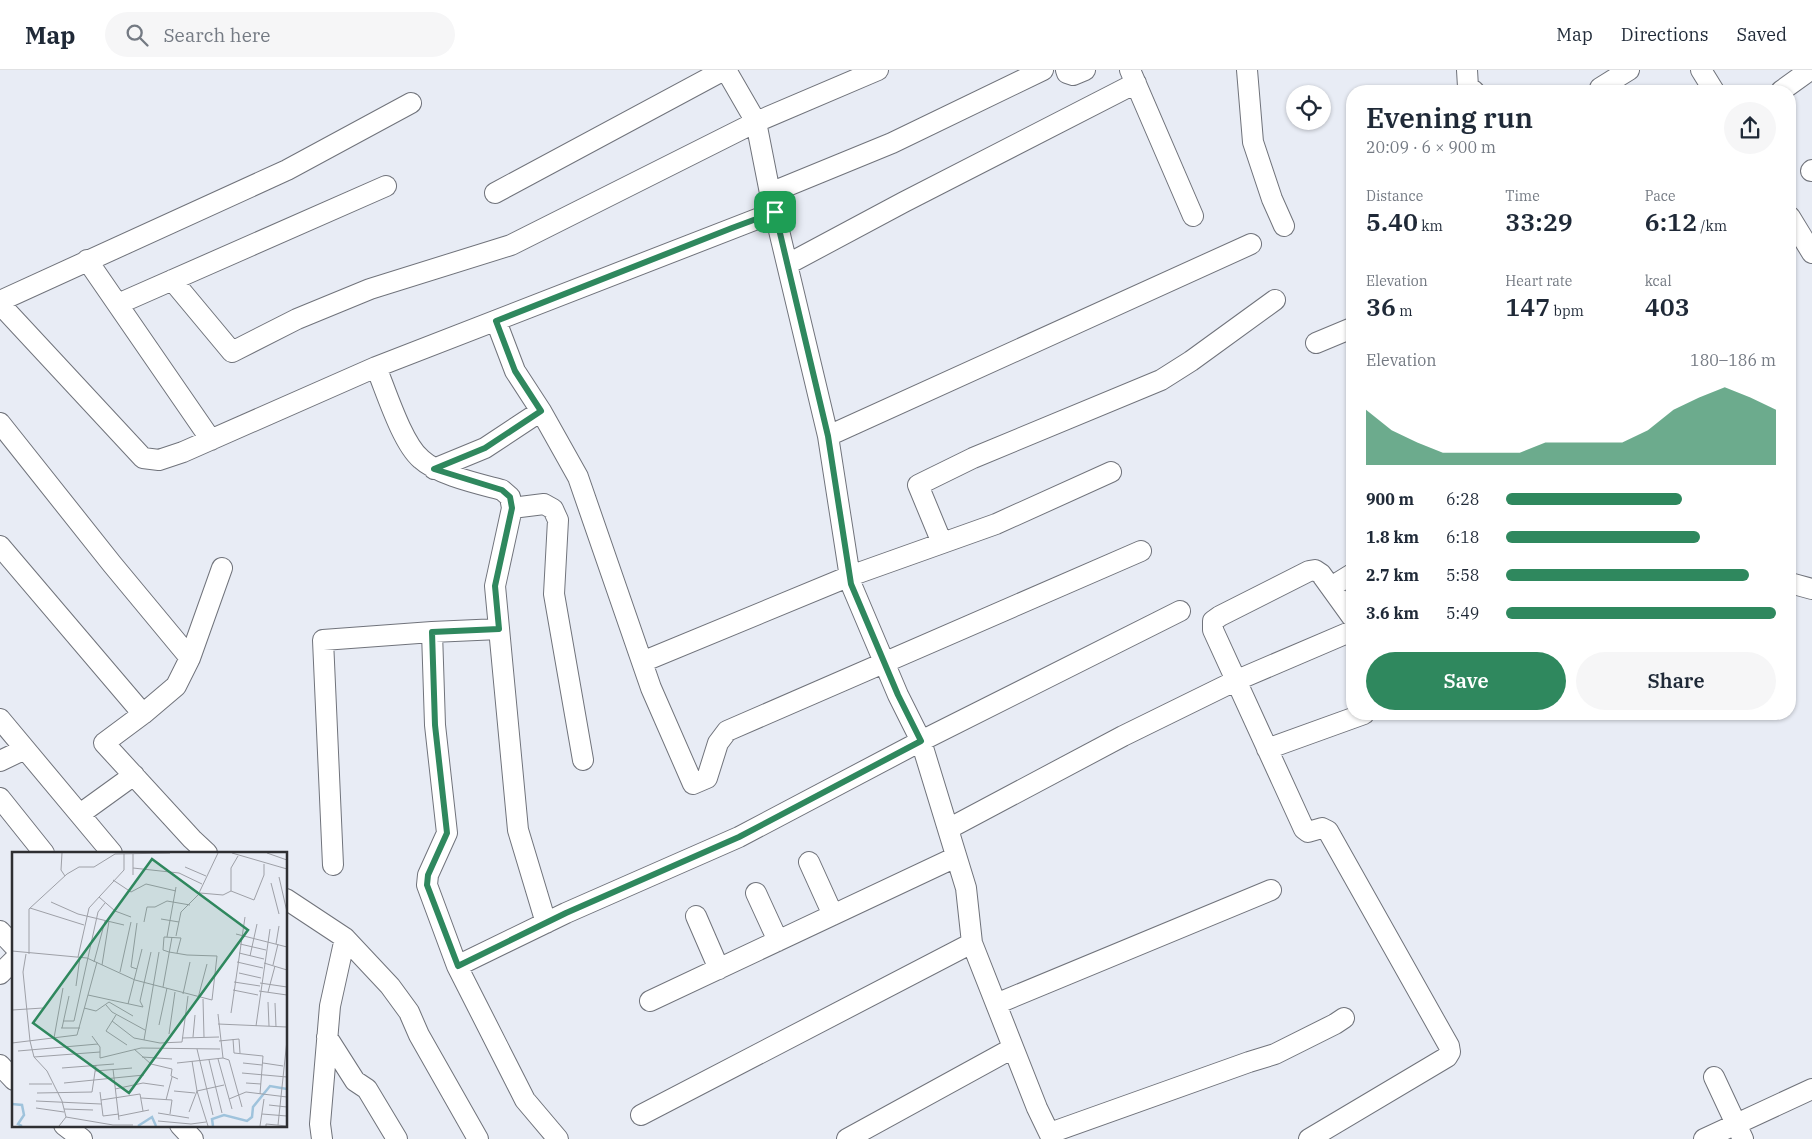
<!DOCTYPE html>
<html lang="en">
<head>
<meta charset="utf-8">
<style>
  :root { --surface:#fff; --page:#f6f6f7; --text:#1f2937; --muted:#747a83; --line:#e0e1e3; --accent:#2f885e }
  body { margin:0; font-family:"IBM Plex Serif",serif; background:var(--page); color:var(--text); height:100vh; display:flex; flex-direction:column; font-size:19px; white-space:nowrap }
  * { box-sizing:border-box; margin:0 }
  p { font-size:16px; color:var(--muted) }
  .icon { flex:none; width:28px; height:28px; fill:none; stroke:currentColor; stroke-width:2; stroke-linecap:round; stroke-linejoin:round }
  .map { position:relative; flex:1; overflow:hidden }
  .drawer { position:absolute; left:1346px; top:15px; width:450px; height:635px; display:flex; flex-direction:column; background:var(--surface); border-radius:20px; box-shadow:0 1px 4px #0004 }
  .drawer>* { flex:none }
  .tools { position:absolute; left:1286px; top:15px; display:grid; gap:10px }
  .tools a { display:grid; place-items:center; width:45px; height:45px; border-radius:50%; background:var(--surface); box-shadow:0 1px 4px #0004; font-size:25px }
  .pin { position:absolute; display:grid; place-items:center; width:42px; height:42px; color:#fff; margin:-21px; border-radius:10px; box-shadow:0 2px 8px #0006 }
  .round { display:grid; place-items:center; flex:none; width:52px; height:52px; border-radius:26px; background:var(--page) }
  .overview { display:flex; align-items:center; justify-content:space-between; height:85px; padding:0 20px }
  h1 { font-size:28px; font-weight:600; line-height:38px }
  .stats { display:grid; grid-template-columns:repeat(3,1fr); gap:8px; height:85px; padding:5px 20px }
  .stats div { display:grid; align-content:center }
  .stats b { font-size:25px; font-weight:600 }
  .stats small { font-size:14px; font-weight:400 }
  .stats p { font-size:14px }
  .chart { height:140px; padding:10px 20px }
  .chart p { display:flex; justify-content:space-between }
  .chart svg { width:100%; height:90px; margin-top:5px; fill:var(--accent); opacity:.7 }
  .cta { display:flex; gap:10px; margin-top:auto; padding:10px 20px }
  .cta a { flex:1; height:58px; border-radius:30px; background:var(--accent); color:#fff; font-size:20px; font-weight:600; line-height:58px; text-align:center }
  .cta a+a { background:var(--page); color:var(--text) }
  ul { padding:0 20px; list-style:none; font-size:16px }
  li { display:grid; grid-template-columns:80px 60px 1fr; align-items:center; height:38px }
  li i { height:12px; border-radius:6px; background:var(--accent) }
  header { display:flex; align-items:center; gap:30px; box-sizing:border-box; height:70px; padding:0 25px; background:var(--surface); border-bottom:1px solid var(--line) }
  header strong { font-size:24px }
  nav { display:flex; gap:28px; margin-inline-start:auto; font-size:18px }
  .search { width:350px; height:45px; background:var(--page); display:flex; align-items:center; gap:12px; box-sizing:border-box; padding:0 18px; border-radius:28px; color:var(--muted); font-size:19px }
  .map>svg:first-child { display:block }
</style>
</head>
<body>
<header>
<strong>Map</strong>
<div class="search"><svg class="icon" aria-label="search" viewBox="0 0 24 24"><circle cx="10" cy="10" r="6"/><path d="M15 15l6 6"/></svg>Search here</div>
<nav><a>Map</a><a>Directions</a><a>Saved</a></nav>
</header>
<div class="map">
<svg width="1812" height="1069" viewBox="0 0 1812 1069">
  <rect width="100%" height="100%" fill="#e8ecf5"/>
  <g fill="none" stroke-linecap="round" stroke-linejoin="round">
    <g stroke="#70737b" stroke-width="22">
      <path id="minor" d="M726,0L756,52L770,123L828,366L851,514L898,625L921,671L966,818L972,873L1037,1038L1052,1069
        M1066,0L1067,3L1073,5L1085,0
        M1130,0L1193,146
        M1247,0L1253,72L1272,129L1284,156
        M1467,0L1468,17L1474,21
        M1701,0L1714,21
        M1600,18L1629,0
        M1781,21L1810,0
        M1811,101L1812,100
        M495,123L724,0
        M770,123L892,73L1043,0
        M1790,147L1812,183
        M87,190L211,370
        M788,194L904,132L1136,13
        M172,210L232,282L297,249L370,219L511,175L756,52L878,0
        M0,231L287,100L411,33
        M0,234L143,388L159,390L183,382L376,297L775,142
        M118,234L386,116
        M496,251L515,301L541,341L578,407L651,618L693,714L707,708L718,673L727,661L1141,481
        M1316,273L1352,258
        M376,297C386,321 402,373 421,389C438,405 480,414 502,420L510,427L512,438L495,516L518,760L546,853
        M0,353L112,494L190,588
        M828,366L1251,174
        M434,399L485,378L541,341
        M512,438L544,434L553,439L558,450L554,524L583,690
        M942,473L918,415L973,388L1161,310L1191,291L1275,230
        M0,476L143,644
        M1790,513L1812,519
        M1331,517L1352,504
        M432,562L435,655L447,763L428,805L427,815L457,896L525,1030L558,1069
        M642,592L850,506L996,454L1111,402
        M0,649L112,783
        M1267,679L1364,644
        M0,691L25,679
        M0,728L44,783
        M80,744L134,705
        M948,759L1123,666L1235,611L1352,561
        M207,783L192,769L104,673L143,644L176,616L190,588L222,498
        M809,792L833,845
        M333,795L323,570L432,562L499,559
        M756,823L778,871
        M286,829L345,868L390,916L409,942L419,965L478,1069
        M696,846L719,899
        M0,861L14,876
        M457,896L566,843L739,767L921,671L1180,541
        M0,904L14,890
        M650,931L956,787
        M996,934L1271,820
        M327,967L355,1011L367,1019L397,1069
        M0,995L14,1010
        M1714,1007L1743,1069
        M641,1045L972,873
        M64,1055L82,1069
        M180,1055L193,1069
        M1050,1063L1249,992L1275,984L1335,954L1344,948
        M322,1069L320,1054L330,936L345,868
        M847,1069L1013,978
        M1309,1069L1447,987L1450,982L1449,976L1328,761L1322,758L1308,762L1304,759L1213,560V551L1220,546L1309,501L1315,500L1321,504L1352,547
        M1704,1069L1812,1019"/>
    </g>
    <use href="#minor" stroke="#fff" stroke-width="20"/>
  </g>
  <g fill="none" stroke-linecap="round" stroke-linejoin="round">
    <g stroke="#fff" stroke-width="10">
      <path id="route" d="M775,142L828,366L851,514L898,625L921,671L739,767L566,843L458,896L427,815L428,805L447,763L435,655L432,562L499,559L495,516L512,438L510,427L502,420L434,399L485,378L541,341L515,301L496,251L732,158Z"/>
    </g>
    <use href="#route" stroke="#2f885e" stroke-width="6"/>
  </g>
  <g transform="translate(12 782)">
    <rect width="275" height="275" fill="#e8ecf5"/>
    <path fill="none" stroke="#9fc3dc" stroke-width="2.5" d="M0,252L10,253L12,263L6,272L10,274M126,274L140,265L144,274M201,274L200,267L212,263L235,269L240,265L241,255L258,234L275,237"/>
    <path fill="none" stroke="#9ea0a7" stroke-width="1" d="M50,1L49,18L53,24M220,1L275,17M255,1L275,8M173,15L194,24M121,16L167,21L190,32M121,23V2M267,25L275,60M101,28L119,40L134,32L164,39M259,31L267,62M219,39V16L226,4M187,41L206,1M87,45L103,59L119,65M39,50L66,62L112,73M18,56L72,73M149,67L167,70M132,70L135,55H143L155,49L178,53M125,71L119,115L125,117M224,82L275,95M164,84L169,60L188,41L211,43L219,39L242,48L252,23V12M155,85L164,35M228,92L254,98M264,92L267,74M0,99L75,106L123,128L200,148L205,104L175,103L157,100L151,98L152,85L169,86L165,101M227,101L252,107M14,102L11,120L18,189L22,205L35,219L50,249L54,265L47,274M17,102V57L55,22L67,15H82L103,2L158,1M238,104L245,72M66,105L77,56L112,18V2M82,110L93,69M225,110L251,116M252,111L275,118M90,113L97,69M261,113L266,92M108,120L119,70M227,121L249,126M222,130L248,134M248,131L275,135M64,134L68,105M151,135L160,85M221,138L246,143M247,139L275,143M256,140L263,114M171,142L178,110M76,143L131,155M186,146L195,112M191,147L192,185M256,150L257,174M263,151L264,175M116,152L130,97M94,153L100,160L133,178M131,155L128,149L139,100M72,156L84,159L97,150L121,164M0,158L31,156M219,161L233,65M206,162L211,206M104,163L94,179L115,193M51,169H62L86,60L93,51M100,169L122,186L148,191L170,190L176,144M206,172L275,175M147,173L155,136M244,174L258,77M49,176H68M50,176L57,144M157,182L163,140M80,184L88,195V206L129,196L208,197M181,185L183,163M42,186L51,136M170,186L207,185M221,187L222,201L251,204L248,242M132,188L147,100M207,189L227,187L228,201M0,191L65,183L85,110M122,197L139,212L160,217L159,224L166,227M185,197L201,263M6,199L86,192M22,205L88,200M130,205L160,207M206,207L220,257M197,208L210,261M180,209L185,239L196,274M165,211L211,206L217,208L230,255M231,211L250,213M251,211L271,214M50,216L102,212M101,217L107,268M83,219L120,216M230,221L275,225M52,231L132,223M234,231L249,232M17,232H40M103,237L131,231L152,234M162,239L183,241M88,240L91,264L107,262M25,241L80,240L84,213M129,246L160,248L158,262M217,247L234,240L275,245M89,248L128,242L131,259M154,248L160,225M24,249L89,252M257,253L275,255M24,256L52,260M52,257L81,258M177,260L185,239L212,233M146,261L177,266M250,262L275,264M107,264L137,258M54,265L101,273H121M146,269L179,272L194,270M266,273L275,188M248,274L252,247M254,274V272L275,274"/>
    <path fill="#2f885e" fill-opacity="0.15" stroke="#2f885e" stroke-width="2.5" d="M140,7L236,78L117,241L21,171Z"/>
    <rect width="275" height="275" fill="none" stroke="#2e2f32" stroke-width="2.5"/>
  </g>
</svg>
<div class="tools">
<a><svg class="icon" aria-label="locate" viewBox="0 0 24 24"><circle cx="12" cy="12" r="6"/><path d="M12 2v4M12 18v4M2 12h4M18 12h4"/></svg></a>
</div>
<div class="pin" style="left:775px;top:142px;background:#1e9e55"><svg class="icon" aria-label="arrive" viewBox="0 0 24 24"><path d="M6 21V4h12l-3 4 3 4H6"/></svg></div>
<section class="drawer">
<div class="overview"><div><h1>Evening run</h1><p>20:09 · 6 × 900 m</p></div><a class="round"><svg class="icon" aria-label="share" viewBox="0 0 24 24"><path d="M12 15V3M7 8l5-5 5 5M5 13v7h14v-7"/></svg></a></div>
<div class="stats">
<div><p>Distance</p><b>5.40<small> km</small></b></div>
<div><p>Time</p><b>33:29</b></div>
<div><p>Pace</p><b>6:12<small> /km</small></b></div>
</div>
<div class="stats">
<div><p>Elevation</p><b>36<small> m</small></b></div>
<div><p>Heart rate</p><b>147<small> bpm</small></b></div>
<div><p>kcal</p><b>403</b></div>
</div>
<div class="chart"><p><span>Elevation</span>180–186 m</p>
<svg viewBox="0 0 160 44" preserveAspectRatio="none"><path d="M0 44V17L10 27L20 33L30 38L40 38L50 38L60 38L70 33L80 33L90 33L100 33L110 27L120 17L130 11L140 6L150 11L160 17V44z"/></svg>
</div>
<ul>
<li><b>900 m</b>6:28<i style="width:65%"></i></li>
<li><b>1.8 km</b>6:18<i style="width:72%"></i></li>
<li><b>2.7 km</b>5:58<i style="width:90%"></i></li>
<li><b>3.6 km</b>5:49<i style="width:100%"></i></li>
</ul>
<div class="cta"><a>Save</a><a>Share</a></div>
</section>
</div>
</body>
</html>
